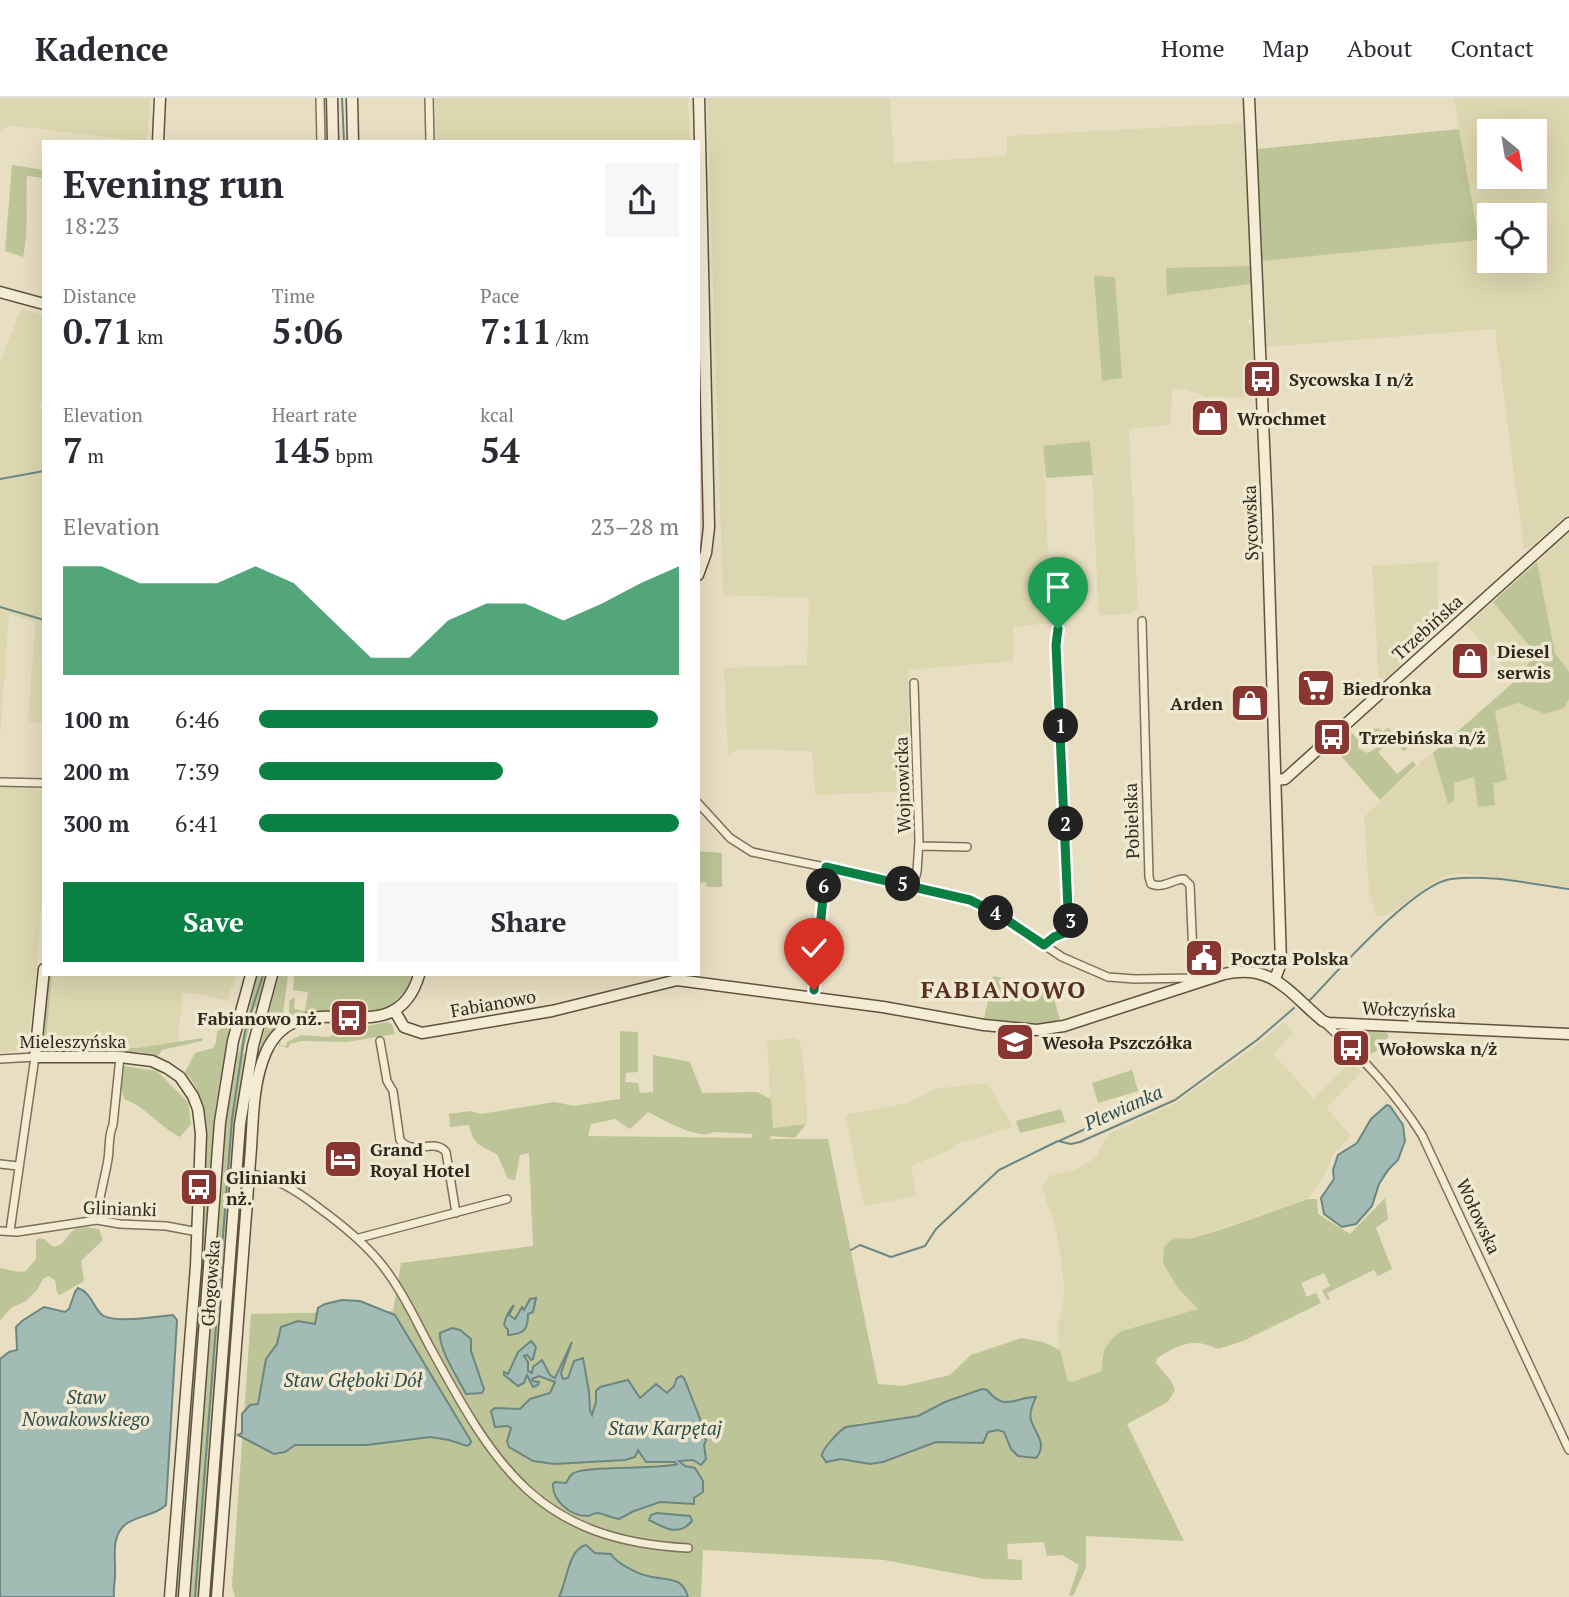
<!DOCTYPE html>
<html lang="en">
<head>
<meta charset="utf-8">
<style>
  :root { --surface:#fff; --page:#f7f7f7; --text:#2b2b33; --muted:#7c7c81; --line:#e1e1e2; --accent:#0b8043 }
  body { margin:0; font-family:"PT Serif",serif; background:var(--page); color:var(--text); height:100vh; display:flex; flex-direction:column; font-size:26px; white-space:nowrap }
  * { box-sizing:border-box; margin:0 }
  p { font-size:23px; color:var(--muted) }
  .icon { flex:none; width:38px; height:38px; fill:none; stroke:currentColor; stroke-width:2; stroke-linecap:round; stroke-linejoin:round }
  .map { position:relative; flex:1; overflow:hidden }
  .panel { position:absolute; left:42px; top:42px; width:658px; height:836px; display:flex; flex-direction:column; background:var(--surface); border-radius:0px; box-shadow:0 7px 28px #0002 }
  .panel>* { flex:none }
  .needle { width:46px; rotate:150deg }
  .tools { position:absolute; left:1477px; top:21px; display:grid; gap:14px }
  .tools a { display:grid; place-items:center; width:70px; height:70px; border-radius:0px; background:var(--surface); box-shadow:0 7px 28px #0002; font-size:35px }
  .pin { position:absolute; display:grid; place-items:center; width:60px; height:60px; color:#fff; margin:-72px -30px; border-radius:50% 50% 50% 0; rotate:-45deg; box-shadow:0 0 7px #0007 }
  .pin .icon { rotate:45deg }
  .km { position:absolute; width:35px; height:35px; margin:-18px; border-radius:50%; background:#222; color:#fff; font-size:19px; line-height:35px; text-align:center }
  .round { display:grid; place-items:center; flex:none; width:74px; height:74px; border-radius:0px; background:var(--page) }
  .headline { display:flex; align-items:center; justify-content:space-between; height:119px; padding:0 21px }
  h1 { font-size:38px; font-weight:700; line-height:52px }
  .figures { display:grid; grid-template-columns:repeat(3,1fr); gap:10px; height:119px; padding:7px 21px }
  .figures div { display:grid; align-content:center }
  .figures b { font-size:35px; font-weight:700 }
  .figures small { font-size:19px; font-weight:400 }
  .figures p { font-size:19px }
  .chart { height:196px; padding:14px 21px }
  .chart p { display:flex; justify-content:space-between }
  .chart svg { width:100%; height:126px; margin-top:7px; fill:var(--accent); opacity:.7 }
  .button { display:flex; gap:14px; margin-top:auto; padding:14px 21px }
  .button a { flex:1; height:80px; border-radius:0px; background:var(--accent); color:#fff; font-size:28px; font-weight:700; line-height:80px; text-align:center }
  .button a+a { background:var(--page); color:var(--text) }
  ul { padding:0 21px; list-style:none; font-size:23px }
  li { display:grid; grid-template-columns:112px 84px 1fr; align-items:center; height:52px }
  li i { height:18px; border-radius:9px; background:var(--accent) }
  header { display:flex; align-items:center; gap:42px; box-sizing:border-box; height:98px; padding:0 35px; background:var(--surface); border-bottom:2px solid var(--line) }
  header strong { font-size:33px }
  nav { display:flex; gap:38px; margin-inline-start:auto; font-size:24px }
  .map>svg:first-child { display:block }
</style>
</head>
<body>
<header>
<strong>Kadence</strong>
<nav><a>Home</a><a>Map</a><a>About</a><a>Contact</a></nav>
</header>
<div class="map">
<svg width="1569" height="1499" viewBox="0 0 1569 1499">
  <rect width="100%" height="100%" fill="#e8dec2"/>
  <path fill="#dcd7b0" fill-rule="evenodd" d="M0,0H150L147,44L15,28H9L0,35Z
    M435,0H688L690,44H436Z
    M707,0H890L894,65L1006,58L1007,38L1244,25L1250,168L1220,169L1167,196L1251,186L1252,222H1248V226L1252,227L1255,299H1206L1185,291H1172L1171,327L1129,331L1138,511L1131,516L1099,517L1090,343L1043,348L1051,525L1013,529V563L908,572L910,693L815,697L812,653L737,651L728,659L724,570L807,567L809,500L723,497Z
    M1454,0H1569V415L1532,448L1524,451L1495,231L1264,249L1261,163L1478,142ZM1489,33H1535V79H1489ZM1489,117H1535V163H1489Z
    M21,211L44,218V296L39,311L44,312V625L28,624L35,524L9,516L0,640V264Z
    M1569,434V574L1555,555L1537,464Z
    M1438,464V533L1379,586L1372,468Z
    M1493,504L1536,556L1516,583L1467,527Z
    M1569,601V789L1462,775L1452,776L1441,779L1394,813L1386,817L1376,818L1369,792L1364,719L1422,663L1433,655L1448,706L1454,703V685L1474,678L1493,684L1506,682L1495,613L1518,605L1545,616L1564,610Z
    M0,688L35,690L44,694V756L40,831L33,908L28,943L23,953L0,954Z
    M52,877H236L227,903L201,896L182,895L178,945L137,950L63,951L51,949L46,941Z
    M1284,924L1294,934L1273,956L1314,1001L1350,964L1361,974L1326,1010L1351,1038L1334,1055L1325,1075L1308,1101L1189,1141L1177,1140L1164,1160L1163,1166L1177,1189L1198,1211L1122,1233L1101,1259L1102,1273L1072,1285L1069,1283L1060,1252L1057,1228L1063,1208L1064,1188L1057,1134L1042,1090L1050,1078L1077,1071L1097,1059L1104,1042L1109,1036L1176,1005L1262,943Z
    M796,940L800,945L803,957L807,1020L806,1026L772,1030L767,943Z
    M987,985L1013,1029L956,1046L950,1052L911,1068L917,1098L864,1108L845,1017L907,1005L934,991Z"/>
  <path fill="#bdc497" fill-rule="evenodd" d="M1459,31L1479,142L1261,163L1257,51Z
    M12,67L44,72V80L27,78C25,107 29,129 23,159L5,153Z
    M1250,168L1251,186L1167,197L1166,170Z
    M1094,178L1115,179L1122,280L1102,283Z
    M1090,343L1093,377L1046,380L1043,348Z
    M1537,464L1555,555L1569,574V601L1564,610L1545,616L1518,605L1495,613L1507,682L1493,685L1495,707L1478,709L1474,679L1454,685V703L1448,706L1433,655L1515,583L1536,556L1493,504Z
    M1376,630L1383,633L1388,630L1408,650L1403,653L1392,641L1378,654L1397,676L1413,663L1416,667L1380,702L1334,650L1351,634L1358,641V650L1367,655L1375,651L1376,646L1370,634Z
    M698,753L722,755V789H707L706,784L698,785Z
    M48,877H52L46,941L49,947L54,951L137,950L203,940L202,943L162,952L158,958L139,954L51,953L43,944Z
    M255,877H268L258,909H255L253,914L243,955L247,956L235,1036L200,1499H188L226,1012L236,955L239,954L250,908L247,906Z
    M279,877H288L282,923L261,953L214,1499H211L243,1057L255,968Z
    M294,877H414C405,895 397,907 377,914H309L293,918L289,915V903L295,899L294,911L305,913L308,894L293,892Z
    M993,878L1027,885L1052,894L1060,922L1038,927L984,921Z
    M387,924L392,926L395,936L347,944L302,943L290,946L288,950L278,947L281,943L280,947L286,948L287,944L301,937L329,939L343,929L358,930Z
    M222,929L228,930L229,932L215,1012L178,1499H174L205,1033H207C205,1010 201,991 185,974L195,955L213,950L216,944L217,934Z
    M1346,931L1385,933L1389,938L1375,954L1367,957L1345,938L1344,934Z
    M620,933L638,934V974L626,975L625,984L638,985L640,995L653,994V957L690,964L702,995L757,994L771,1001L773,1030L806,1026L795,1040L771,1038L770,1041H828L878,1286L903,1288L950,1277L971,1257L1021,1240L1043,1244L1060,1252L1068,1283L1072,1284L1102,1273C1101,1255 1106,1243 1122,1233L1198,1211L1177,1189L1163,1165L1164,1149L1170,1143L1177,1140L1189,1141L1223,1131L1308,1101H1317L1318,1116L1350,1136L1385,1100L1388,1121L1376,1130L1392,1171L1378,1178L1374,1172L1327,1195L1330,1201L1327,1202L1322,1192L1330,1188L1324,1175L1301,1185L1307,1199L1316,1195L1321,1205L1243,1243L1218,1251C1192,1239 1179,1247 1157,1260L1156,1265L1171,1283L1175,1292L1168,1304L1127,1326L1184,1443L1086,1438V1470L1073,1498L1069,1497L1079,1467L1062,1457L1047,1458L1044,1444L1007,1446L1008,1461L1022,1462V1482L985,1481L884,1462L703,1452L701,1499H235L232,1488L251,1216L393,1213L401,1165L533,1148L529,1055L520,1057L515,1082L508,1081L497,1056C480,1048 473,1046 469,1027L450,1029L449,1016L470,1013L481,1016L555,1004L574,1008L620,1001ZM648,1014C664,1022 699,1043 714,1034L753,1036L751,1040L588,1038L591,1026L615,1021L630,1031ZM992,1298C1007,1305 1017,1306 1032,1298L1031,1323L1038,1335L1007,1343L1004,1334L998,1332L988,1334L983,1345L936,1344L870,1366L840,1361L823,1352L839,1333L861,1325L918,1318Z
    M123,968L157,973L188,1004L191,1026L180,1039C160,1029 145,1008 124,1001L120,980Z
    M1132,972L1138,993L1098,1005L1092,985Z
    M1061,1011L1065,1024L1020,1035L1016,1023Z
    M85,1129L99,1131L103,1142L81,1163L84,1183L60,1197L57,1195L55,1182L48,1178L43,1181L37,1192L26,1203L11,1210L0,1223V1170L19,1174L26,1173L36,1161V1143L39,1140L44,1141L53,1149C66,1147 65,1138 74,1132C77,1130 81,1130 85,1129Z"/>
  <path fill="#a3bbb5" stroke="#6c8782" stroke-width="2" d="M1387,1007L1390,1008L1403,1027L1405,1043L1402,1051L1398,1062L1388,1072L1379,1086L1372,1108L1356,1126L1342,1129L1324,1116L1321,1100L1334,1081L1333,1072L1338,1057L1357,1045L1371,1021Z
    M78,1190C90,1194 93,1207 100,1215C109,1227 159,1218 173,1217L177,1222L166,1407C155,1418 138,1417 126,1426C110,1438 116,1461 115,1477C115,1485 113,1491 114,1499H0V1261L9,1254L17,1252L16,1229L22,1223L44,1209L65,1214L69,1211L75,1194Z
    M536,1200L533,1214L528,1216C528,1232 524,1236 508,1237V1232L504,1227C506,1218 508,1214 514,1207L509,1217L515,1221L522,1209L524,1212L530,1201Z
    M342,1202L360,1203L395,1217L471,1343L470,1346L467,1348L449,1342L430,1339L367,1347H295L285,1354L274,1356L238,1337L242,1335V1316L250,1307L258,1306L266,1261L277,1246L281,1229L298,1223L315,1226L318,1210L325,1206Z
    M452,1230L460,1232L471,1241V1253L484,1291L482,1295L466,1296C459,1282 438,1250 440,1235Z
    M531,1243L536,1249L533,1261L531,1262L527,1257L524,1258L528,1264V1273L532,1275L533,1269L542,1262L550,1277L555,1280L572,1244L561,1275L563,1281L568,1280L574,1263L583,1260L589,1294L590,1312L592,1317L596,1304V1293L600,1289L628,1282L640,1300L656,1286L667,1295L674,1288L677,1280L681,1278L684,1280L700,1321L702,1335L706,1342L704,1347L706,1361L701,1367L693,1362L679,1363L685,1368L695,1370L703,1383V1394L694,1400V1406L660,1404L634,1413L619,1421C611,1420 604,1416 598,1415C592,1415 592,1418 587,1418C570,1418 552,1402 553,1386L555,1384L566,1385C568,1382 569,1379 572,1376C583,1367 658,1372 677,1366L675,1364H646L638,1352L635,1359L625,1362L554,1366L533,1363L509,1349L507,1343L511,1330L508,1328L495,1329L491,1313L495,1310L520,1311L530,1301L550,1295L555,1284L539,1278L532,1281L533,1283L539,1284L538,1287L533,1289L527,1277L524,1285L518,1288L504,1277V1274L508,1276L518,1254Z
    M982,1291L987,1292C1006,1315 1017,1298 1036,1299C1033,1306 1029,1314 1031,1322C1035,1336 1048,1345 1036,1360L1018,1358L1011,1351L1004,1334L998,1332L988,1334L983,1345L936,1344L883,1364L870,1366L841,1361L826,1364C825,1362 823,1360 822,1358C821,1352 840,1332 846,1329L918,1318L945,1304Z
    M657,1415L690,1418L692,1423C679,1439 664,1430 649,1422L651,1417Z
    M586,1447L595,1455L611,1456C616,1465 638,1476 648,1478C666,1483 682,1477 688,1499H559C567,1484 568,1451 586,1447Z"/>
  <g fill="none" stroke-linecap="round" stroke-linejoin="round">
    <path stroke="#6c8782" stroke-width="2" d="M342,0L344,44
      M0,381L44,373
      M0,509L44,522
      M1309,903C1337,874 1414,786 1451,781C1489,776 1532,786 1569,791
      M1059,1043L1109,1020
      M851,1152L860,1147L891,1159L925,1148L936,1131L999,1072L1058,1043L1071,1046L1080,1044L1175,1002L1257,942L1294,910
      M195,1499L232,1021L245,933L263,877"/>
    <g stroke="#7f705b" stroke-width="10">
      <path id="street" d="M320,0L321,44
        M429,0L430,44
        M1142,523L1149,779L1151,786C1164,791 1173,781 1184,781L1190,787L1194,882
        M0,684L44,685
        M698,705L730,740L752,754L873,779L970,802L998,816L1062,859L1108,879L1135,881L1193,880
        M919,748L967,749
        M913,788L917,774L919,743L914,585
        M1044,847L1071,831L1056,547L1058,531
        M813,899L826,769
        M1325,925C1362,960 1395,994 1422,1037L1569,1352
        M380,943L387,983L393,993L400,1042C413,1059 434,1039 446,1054L456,1115
        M0,961L35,959L10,1133
        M0,1066L18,1068
        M249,1076C274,1077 300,1095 319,1110C341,1126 361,1142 378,1162C400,1188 414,1219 430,1249C496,1370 538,1442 688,1450
        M97,1122C98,1101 105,1081 108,1061C110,1049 108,1038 113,1027L120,959
        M0,1133L17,1134L97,1122L120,1126L166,1128L198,1134
        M359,1140L507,1101"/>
    </g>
    <g stroke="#61513e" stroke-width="13">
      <path id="secondary" d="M332,0L333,44
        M352,0L353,44
        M1249,0L1267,415L1281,865L1275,881
        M158,44L160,0
        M0,194L44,206
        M698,477L706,455L709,429L699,0
        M1276,682L1285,681L1569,425
        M44,871L35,959H120L152,963L167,970L180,979L193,998L198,1011L201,1036L196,1168L170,1499
        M394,912L404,929L422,935L552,913L677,882L883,909L984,927L1037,932L1064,928L1224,876C1273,865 1289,895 1323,923L1328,925L1569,936
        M184,1499L220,1024L233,943L251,877
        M204,1499L240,1026L253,948L272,877
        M217,1499L251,1050C253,1019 253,983 266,954C300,878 394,963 419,877"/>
    </g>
    <use href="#street" stroke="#f4ecd4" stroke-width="7"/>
    <use href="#secondary" stroke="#f4ecd4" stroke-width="10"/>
  </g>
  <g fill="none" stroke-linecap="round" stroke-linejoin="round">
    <g stroke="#fff" stroke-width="14">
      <path id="route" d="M814,892L826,769L970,802L998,816L1044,847L1054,839L1069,833L1056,547L1058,531"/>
    </g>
    <use href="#route" stroke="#0b8043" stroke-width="9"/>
  </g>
  <defs>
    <g id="bus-square" transform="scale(2.0125)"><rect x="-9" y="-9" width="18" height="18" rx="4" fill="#873632" stroke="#f0e8d0"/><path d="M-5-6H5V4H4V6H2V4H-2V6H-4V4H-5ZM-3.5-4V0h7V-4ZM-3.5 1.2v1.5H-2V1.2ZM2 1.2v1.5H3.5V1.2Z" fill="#fff"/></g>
    <g id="shop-square" transform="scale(2.0125)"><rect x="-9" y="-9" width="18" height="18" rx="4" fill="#873632" stroke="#f0e8d0"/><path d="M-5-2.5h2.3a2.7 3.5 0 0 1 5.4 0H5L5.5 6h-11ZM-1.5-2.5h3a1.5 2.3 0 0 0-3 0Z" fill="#fff"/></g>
    <g id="supermarket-square" transform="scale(2.0125)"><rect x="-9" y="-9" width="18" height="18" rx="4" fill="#873632" stroke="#f0e8d0"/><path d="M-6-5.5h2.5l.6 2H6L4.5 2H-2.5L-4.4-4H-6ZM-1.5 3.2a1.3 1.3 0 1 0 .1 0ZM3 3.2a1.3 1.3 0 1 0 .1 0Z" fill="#fff"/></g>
    <g id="civic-square" transform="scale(2.0125)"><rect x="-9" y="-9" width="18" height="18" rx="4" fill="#873632" stroke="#f0e8d0"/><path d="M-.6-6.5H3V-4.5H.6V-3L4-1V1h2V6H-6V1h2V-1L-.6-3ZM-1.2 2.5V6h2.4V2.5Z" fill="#fff"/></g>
    <g id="school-square" transform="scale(2.0125)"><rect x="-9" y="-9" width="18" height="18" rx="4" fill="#873632" stroke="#f0e8d0"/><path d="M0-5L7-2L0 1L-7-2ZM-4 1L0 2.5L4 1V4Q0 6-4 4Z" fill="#fff"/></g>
    <g id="hotel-square" transform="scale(2.0125)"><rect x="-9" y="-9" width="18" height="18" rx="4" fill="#873632" stroke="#f0e8d0"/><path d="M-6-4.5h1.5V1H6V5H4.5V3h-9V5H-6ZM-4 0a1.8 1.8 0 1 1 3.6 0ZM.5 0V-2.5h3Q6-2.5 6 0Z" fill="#fff"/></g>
  </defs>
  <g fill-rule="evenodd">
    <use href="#bus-square" x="1262" y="281"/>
    <use href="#shop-square" x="1210" y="320"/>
    <use href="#shop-square" x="1470" y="563"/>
    <use href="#supermarket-square" x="1316" y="590"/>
    <use href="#shop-square" x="1250" y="605"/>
    <use href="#bus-square" x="1332" y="639"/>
    <use href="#civic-square" x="1204" y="860"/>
    <use href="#bus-square" x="349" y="920"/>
    <use href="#school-square" x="1015" y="944"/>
    <use href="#bus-square" x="1351" y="950"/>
    <use href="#hotel-square" x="343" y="1061"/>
    <use href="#bus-square" x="199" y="1089"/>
  </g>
  <g text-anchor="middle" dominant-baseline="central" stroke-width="7" stroke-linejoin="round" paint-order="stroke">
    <g font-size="18" font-weight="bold" fill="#31281e" stroke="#f0e8d0" text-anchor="start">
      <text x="1289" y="281">Sycowska I n/ż</text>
      <text x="1237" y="320">Wrochmet</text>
      <text x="1497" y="553">Diesel<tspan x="1497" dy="21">serwis</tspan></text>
      <text x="1343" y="590">Biedronka</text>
      <text x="1223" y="605" text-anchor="end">Arden</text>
      <text x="1359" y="639">Trzebińska n/ż</text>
      <text x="1231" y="860">Poczta Polska</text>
      <text x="322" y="920" text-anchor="end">Fabianowo nż.</text>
      <text x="1042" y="944">Wesoła Pszczółka</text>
      <text x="1378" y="950">Wołowska n/ż</text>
      <text x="370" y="1051">Grand<tspan x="370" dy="21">Royal Hotel</tspan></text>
      <text x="226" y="1079">Glinianki<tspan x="226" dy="21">nż.</tspan></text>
    </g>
    <g font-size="18" fill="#31281e" stroke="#f0e8d0">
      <text transform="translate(1250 425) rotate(-92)">Sycowska</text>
      <text transform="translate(1427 529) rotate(-42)">Trzebińska</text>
      <text transform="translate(902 687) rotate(-92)">Wojnowicka</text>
      <text transform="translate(1131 723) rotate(-92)">Pobielska</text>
      <text transform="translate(493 905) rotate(-10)">Fabianowo</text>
      <text transform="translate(1409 911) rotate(2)">Wołczyńska</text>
      <text x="73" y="943">Mieleszyńska</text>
      <text transform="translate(120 1110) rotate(2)">Glinianki</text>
      <text transform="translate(1479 1118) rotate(65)">Wołowska</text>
      <text transform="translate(210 1185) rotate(-86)">Głogowska</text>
    </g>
    <g font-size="19" font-style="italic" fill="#2e4f4e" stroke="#f0e8d0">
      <text transform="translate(1123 1009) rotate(-24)">Plewianka</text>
      <text x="353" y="1281">Staw Głęboki Dół</text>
      <text x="86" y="1298">Staw<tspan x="86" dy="22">Nowakowskiego</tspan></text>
      <text x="665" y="1329">Staw Karpętaj</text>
    </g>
    <g font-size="24" font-weight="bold" letter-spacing="2" fill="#583022" stroke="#f0e8d0">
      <text x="1004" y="891">FABIANOWO</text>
    </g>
  </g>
</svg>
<div class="tools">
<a><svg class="needle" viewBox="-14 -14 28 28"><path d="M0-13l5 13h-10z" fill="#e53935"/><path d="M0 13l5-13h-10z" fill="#7c7c81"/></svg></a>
<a><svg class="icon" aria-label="locate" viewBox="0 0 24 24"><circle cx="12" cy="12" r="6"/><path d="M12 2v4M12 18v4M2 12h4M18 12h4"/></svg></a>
</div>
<div class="pin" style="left:1058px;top:531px;background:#1e9e55"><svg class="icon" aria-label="arrive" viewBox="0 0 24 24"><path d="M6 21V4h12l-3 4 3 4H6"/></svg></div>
<div class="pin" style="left:814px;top:892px;background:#d93025"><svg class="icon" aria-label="check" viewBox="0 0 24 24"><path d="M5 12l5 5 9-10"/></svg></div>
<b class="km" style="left:1061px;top:628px">1</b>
<b class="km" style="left:1066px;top:726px">2</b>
<b class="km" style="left:1071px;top:823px">3</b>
<b class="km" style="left:996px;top:815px">4</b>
<b class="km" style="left:903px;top:786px">5</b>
<b class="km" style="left:824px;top:788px">6</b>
<section class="panel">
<div class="headline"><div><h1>Evening run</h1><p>18:23</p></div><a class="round"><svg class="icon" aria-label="share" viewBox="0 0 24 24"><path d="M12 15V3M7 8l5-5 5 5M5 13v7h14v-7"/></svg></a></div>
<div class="figures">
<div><p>Distance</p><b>0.71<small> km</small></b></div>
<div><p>Time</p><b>5:06</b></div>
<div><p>Pace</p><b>7:11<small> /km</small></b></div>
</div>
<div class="figures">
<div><p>Elevation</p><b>7<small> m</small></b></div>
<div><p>Heart rate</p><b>145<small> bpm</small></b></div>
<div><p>kcal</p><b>54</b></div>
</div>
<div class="chart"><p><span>Elevation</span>23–28 m</p>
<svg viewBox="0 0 160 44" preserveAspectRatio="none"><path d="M0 44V6L10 6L20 12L30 12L40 12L50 6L60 12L70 25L80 38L90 38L100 25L110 19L120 19L130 25L140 19L150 12L160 6V44z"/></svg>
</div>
<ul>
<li><b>100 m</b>6:46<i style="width:95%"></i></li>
<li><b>200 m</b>7:39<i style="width:58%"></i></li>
<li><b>300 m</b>6:41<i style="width:100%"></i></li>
</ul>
<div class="button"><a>Save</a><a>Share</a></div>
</section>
</div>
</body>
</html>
